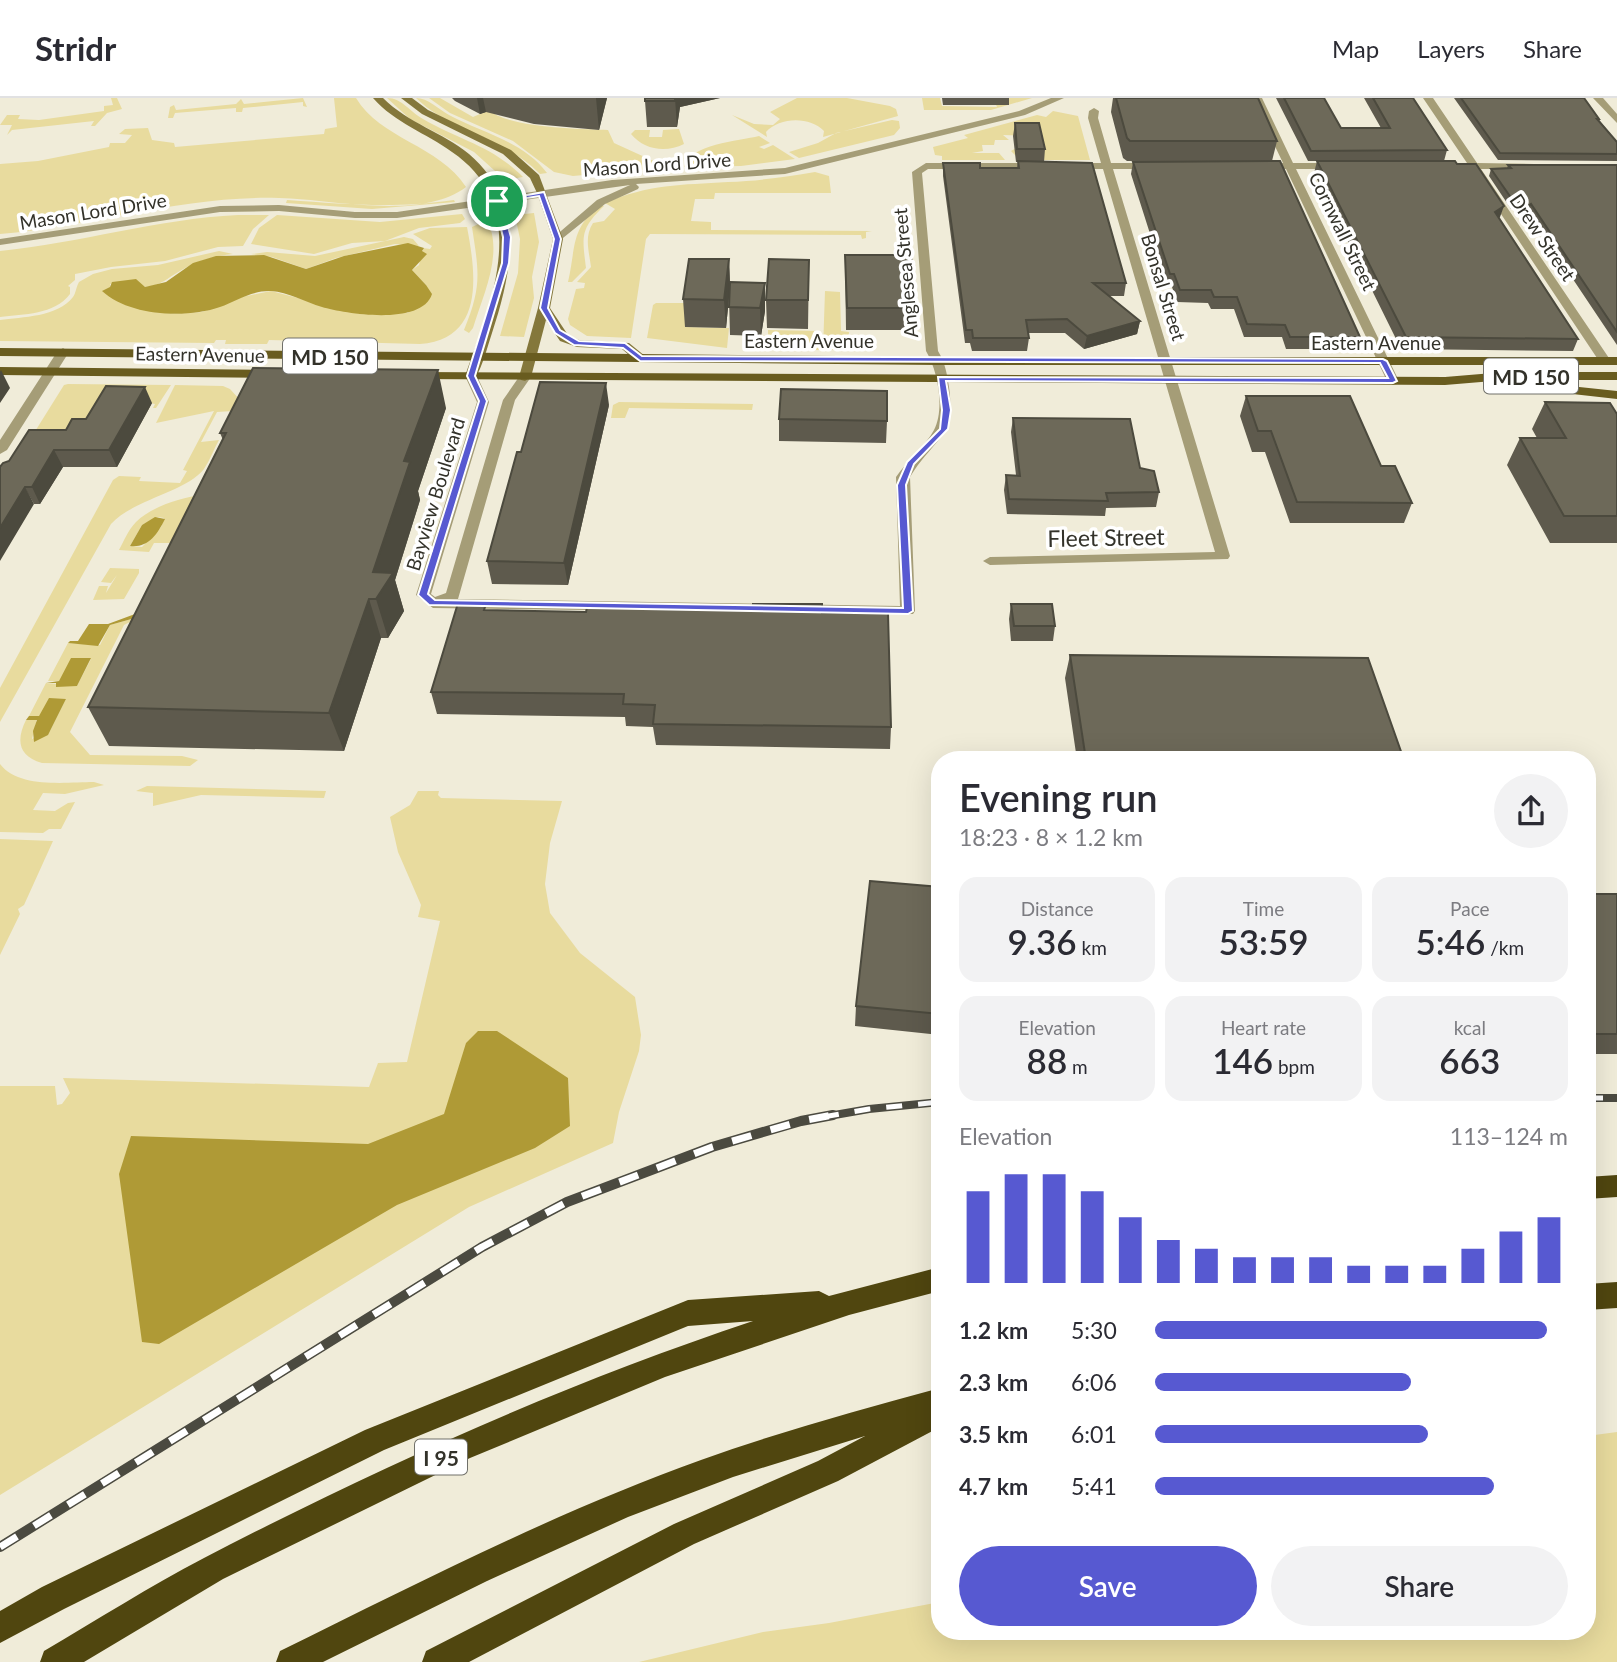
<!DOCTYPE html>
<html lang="en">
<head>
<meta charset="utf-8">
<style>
  :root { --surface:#fff; --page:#f2f2f3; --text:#2b2b33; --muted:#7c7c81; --line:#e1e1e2; --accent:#5759d1 }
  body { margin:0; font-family:Lato,sans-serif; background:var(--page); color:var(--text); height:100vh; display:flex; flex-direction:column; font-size:26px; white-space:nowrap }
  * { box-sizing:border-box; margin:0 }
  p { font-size:23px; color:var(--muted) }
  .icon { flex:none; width:38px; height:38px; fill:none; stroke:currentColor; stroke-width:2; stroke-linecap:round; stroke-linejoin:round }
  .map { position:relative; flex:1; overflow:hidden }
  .panel { position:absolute; left:931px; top:653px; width:665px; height:889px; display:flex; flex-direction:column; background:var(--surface); border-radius:28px; box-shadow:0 7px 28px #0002 }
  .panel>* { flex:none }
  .pin { position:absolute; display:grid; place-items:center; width:60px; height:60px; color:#fff; margin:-30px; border:4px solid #fff; border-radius:50%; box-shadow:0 2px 7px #0007 }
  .round { display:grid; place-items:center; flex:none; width:74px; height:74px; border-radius:37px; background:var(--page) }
  .summary { display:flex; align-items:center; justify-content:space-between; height:119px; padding:0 28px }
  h1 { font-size:38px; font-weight:600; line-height:52px }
  .stats { display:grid; grid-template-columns:repeat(3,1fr); gap:10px; height:119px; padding:7px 28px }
  .stats div { display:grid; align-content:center; border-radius:18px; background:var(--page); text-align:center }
  .stats b { font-size:35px; font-weight:600 }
  .stats small { font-size:19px; font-weight:400 }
  .stats p { font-size:19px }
  .chart { height:196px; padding:14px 28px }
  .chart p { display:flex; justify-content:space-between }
  .chart svg { width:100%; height:126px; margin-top:7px; stroke:var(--accent); stroke-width:6 }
  .action { display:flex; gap:14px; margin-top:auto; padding:14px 28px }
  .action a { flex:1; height:80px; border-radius:42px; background:var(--accent); color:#fff; font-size:28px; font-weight:600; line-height:80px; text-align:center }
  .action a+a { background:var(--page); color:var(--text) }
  ul { padding:0 28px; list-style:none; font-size:23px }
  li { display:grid; grid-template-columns:112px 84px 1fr; align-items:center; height:52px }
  li i { height:18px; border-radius:9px; background:var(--accent) }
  header { display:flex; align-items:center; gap:42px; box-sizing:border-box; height:98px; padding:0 35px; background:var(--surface); border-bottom:2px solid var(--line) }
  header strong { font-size:33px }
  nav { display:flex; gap:38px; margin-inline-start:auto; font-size:24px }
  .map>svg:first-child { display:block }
</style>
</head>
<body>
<header>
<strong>Stridr</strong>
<nav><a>Map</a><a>Layers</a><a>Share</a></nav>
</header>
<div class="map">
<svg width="1617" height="1564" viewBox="0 0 1617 1564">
  <rect width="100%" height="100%" fill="#f0ecd9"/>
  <path fill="#e8db9e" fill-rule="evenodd" d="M111,0H117L122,11L107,15L95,28H91L94,23L12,32L7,37L12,27H0L7,17H20L18,21L39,22L104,13V8L113,7Z
    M303,0L307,9L303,8V4L243,10L242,14H236V10L175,15L173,20H168L170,9L174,7L176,12L236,6L241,1L244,6Z
    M334,0H356C380,41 439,47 466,89C421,123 332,101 279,100C184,97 94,128 0,136V66L38,63L109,49L110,45H125L132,37L119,36L125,31L148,30L152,42L174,45L175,49L324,36L325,31L337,29Z
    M387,0C402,0 410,14 423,21C461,43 491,47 523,79L505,82L474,54L410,21Z
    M416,0C428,0 438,11 449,17C482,35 523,43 547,75L540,76C501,37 451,34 416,0Z
    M429,0H440L473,19L489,12C508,30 581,31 608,32L614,45L660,66L661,70L573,78L554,74L513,43L450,15Z
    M797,0H847L890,8L896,11L898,18L823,39L824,33C810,18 779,19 766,34L767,39L732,17L754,26L773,27L780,21L770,14Z
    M922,0H940L942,8L997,9L993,0H1032L991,12H924Z
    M1053,13L1078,18L1090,62H1020L1011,53L1037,38L1003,37L1009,42H995L994,47H982L983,53L972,55H999L1005,62H942V58L935,57L933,49L968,40L964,37L1037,17L1046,19Z
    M892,22L899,23L900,30L894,37L799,60L789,54L818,45L836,35Z
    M679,31L684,46C666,55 644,52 631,36L635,32H650L649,39H662L663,32Z
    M759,38L770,45L759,49L764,51L773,47L795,61L741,68L684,69C689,46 739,43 759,38Z
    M815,74L829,78L831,95H715L714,101H695L691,123L711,124V132L872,133L866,134V140L862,141L861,137L650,136L646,141L631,240L587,238L570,227L568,221L576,191L584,190L585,185L577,184L591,169C589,153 584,139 593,125L604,123L615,111L605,105C649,86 681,87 728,84C758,83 786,79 815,74Z
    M287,102C348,106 392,111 454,102L455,104L372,111L286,105Z
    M599,108H604C580,131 582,138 586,170L572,184H568C576,150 570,132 599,108Z
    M534,115L539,144L532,179L534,200L524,239L500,238L518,175L520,141L515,117Z
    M462,116L465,121L460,125L419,130L385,143L352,145L314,156L251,146L259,130L277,117L380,124Z
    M238,117H269L253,131L243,148L218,149L165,163L111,169L75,176V182L68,188L70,189V196C54,217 24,216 0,219V153C80,145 157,121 238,117Z
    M487,122C504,155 483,197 473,230L469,235L464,232C482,188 479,175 472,129Z
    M467,129C476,176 485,241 420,246L269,242L267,246H225L226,242H216L214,245L0,243V222C22,219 58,219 73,199C76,195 76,189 79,184L93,176L112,171L158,167L219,153L233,156C215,158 196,163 180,173C167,180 161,188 145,189C129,180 128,183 110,186V189L123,205L154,214L174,216L202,214L242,199L271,193L360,216L408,215L426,187L412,172L419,167L423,150L430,151L432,148L413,136L430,130Z
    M404,139L413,141L419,148L395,146L336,160L306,171L272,159L251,156L267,154L315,158Z
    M825,193L840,194L841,233L849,234L848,252H823Z
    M656,205H688L685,229L729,230L727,250L647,240L653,207Z
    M768,232L820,233V252L760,251L761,238L768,237Z
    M64,287L68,286L171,287L156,310H153L155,306L150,305L97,338L29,343Z
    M175,287L223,288L230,291L240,302L233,313L217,314L201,344L219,342C214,351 210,362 204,371C186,394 134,401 111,426L0,624V590L113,382L119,378L141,379L139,383L180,385L187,373L183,372L214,313L156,325Z
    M619,304L753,306L752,312L629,310L625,320H611L613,307Z
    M202,397L194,445H154L149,454L119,452C124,443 128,432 136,424C151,409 182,399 202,397ZM158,419L164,420L161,429L142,449L130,448L142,427Z
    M110,470L139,471V475L124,501L93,502L99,488H108L106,495L117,477L111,485L101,484Z
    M137,513L142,518L124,527L70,634L90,657L182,658L198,662L190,668L42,665C18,658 16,642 26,622L37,621L32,641L50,633L66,601L39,618H29L46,585L77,588L91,561L59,583H48L68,545L100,547L110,527L135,520Z
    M0,666C19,691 67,684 94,684L104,687L65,696L43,695L33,712L55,713L68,705L75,704L61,731H49L43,735L0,734Z
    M147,688L326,693L324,700L201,697L153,708V695L136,693Z
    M418,693H439L438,697L441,700L562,703L550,745L545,786L550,815L580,855L635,899L641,937L639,953L619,1014L613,1045L469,1109L0,1397V988H55L57,1007L62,1006L70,995L63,980L369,989L378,965L407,964L440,823L418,819L421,807L398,754L390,719L410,707Z
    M0,741L53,743L24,807L18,811L20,816L0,857Z
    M1617,1334V1564H639L763,1534L829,1525L940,1504V1533H1587V1338Z"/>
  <path fill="#af9a36" d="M408,145L424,150L422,153L427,156L412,172L426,187L432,196C422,228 346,216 322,209C305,204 288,194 271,193C253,192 236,203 220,209C186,221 129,218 102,193L110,189L112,184L136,181L145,189L166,184L193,165L216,158L264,157L306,171L344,158Z
    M155,419L165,421C157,437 148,450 130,448L142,427Z
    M135,516V520L110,527L98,548L68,545L70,543H78L89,526H108Z
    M71,560H91L77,588L56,589V585H46L59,583Z
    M49,600L66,601L48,637L34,644L33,633L37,622H26L29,618H39Z
    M478,933H497L568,980L570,1028L535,1050L397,1107L159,1246L142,1244L119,1076L131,1038L368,1046L444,1016L466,945Z"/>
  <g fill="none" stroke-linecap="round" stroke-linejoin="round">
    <path fill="#a59d77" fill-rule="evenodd" d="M1051,0H1064L1025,17L785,76L636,86L639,89L638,91L605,106L558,144L553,141L554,139L597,102L630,87L397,120H355L279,113L220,114L0,147V141L220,108L279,107L355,114H397L612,82L785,70L1019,13Z
      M1252,0H1262L1293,65H1337L1342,68L1337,71H1296L1399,283L1397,286L1393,287L1387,283L1286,71H1260L1255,68L1260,65H1283Z
      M1423,0H1433L1477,65L1534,66L1535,68L1530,71H1481L1611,263L1609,266H1601L1471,71L1452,70V66L1467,65Z
      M1593,0H1603L1617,16V25Z
      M1094,10L1099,13L1098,20L1111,65H1155L1160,68L1155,71H1113L1230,458L1228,461L990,467L983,463L990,459L1215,454L1103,71H1071L1066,68L1071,65H1101L1088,20L1089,13Z
      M926,65H1040L1045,68L1040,71H928L922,75L938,253C945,264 947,276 949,289C956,340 933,341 910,379L915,513L913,516L433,510L416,497L477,304L465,278L471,274L477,278L489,304L431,496L435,499L446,495L503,302L521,276L525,275L531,279L515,302L458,501L900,508L896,379C907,363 926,347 934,332C945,311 938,273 926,253L912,74Z
      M63,250L69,254L7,352L0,356V342L57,254Z"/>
    <path fill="#84773b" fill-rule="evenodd" d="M373,0H383C408,25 442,34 469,56C526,105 513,171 492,235C487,250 483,267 475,281L471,282L465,278C491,205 533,109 452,54C426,35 395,25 373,0Z
      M401,0H412L428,12L511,52L539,77L563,141L550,210L568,237L579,242L629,245L645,258V264H637L622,251L577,249L560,243L546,222L531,279L525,283L521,282L519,279L538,210L553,141L537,95L530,80L503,56L422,16Z"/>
    <path fill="#695c1f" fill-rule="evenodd" d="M0,250L938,259H1617V267H938L0,258Z
      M0,269L273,272L279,276L273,280L0,277Z
      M417,274L1445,279L1505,274H1617V282H1505L1445,287L413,281L411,278Z
      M1532,284L1617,293V301L1528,291V285Z"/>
    <path fill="#50460f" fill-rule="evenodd" d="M1617,1077V1099L1587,1101V1079Z
      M940,1169V1193L849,1217L665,1279L470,1360L223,1481L84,1564H40L44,1553C97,1522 150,1488 204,1460C381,1368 564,1286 753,1223L688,1228L384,1352L64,1511L0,1545V1513L42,1489L365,1332L688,1202L819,1193L829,1198Z
      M1617,1184V1210L1587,1212V1186Z
      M940,1290V1329L838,1383L694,1446L469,1564H422L426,1553L674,1426L818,1363L865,1338L733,1379L628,1419L487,1483L323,1564H276L280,1553C418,1485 556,1414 701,1362C779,1334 859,1312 940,1290Z"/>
    <g stroke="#4b4a40" stroke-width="8">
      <path id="rail-far1" d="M1587,1000H1617
        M823,1019L869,1011L940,1004"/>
    </g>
    <g stroke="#4b4a40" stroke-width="10">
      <path id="rail" d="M0,1449L482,1149L567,1104L712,1049L801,1023L833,1017"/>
    </g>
    <use href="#rail-far1" stroke="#fff" stroke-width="5" stroke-dasharray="16" stroke-linecap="butt"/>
    <use href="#rail" stroke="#fff" stroke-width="7" stroke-dasharray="20" stroke-linecap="butt"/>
  </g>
  <path fill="#5e5a4d" d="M452,0H607L599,32L534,26L486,14L480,16L455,3Z
    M720,0L680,9L677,29H647L645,3Z
    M942,0H1009V7H943Z
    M1113,0H1258L1277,43L1272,63L1360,239L1356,251H1286L1282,239H1244L1234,211H1211L1208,205L1177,204L1172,189H1167L1131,76L1133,64L1173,63H1127L1123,60L1111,14Z
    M1276,0H1324L1341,30H1381L1364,0H1413L1447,52L1444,63H1308Z
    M1454,0H1584L1599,21V22L1617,44V63L1498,62Z
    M1015,25L1045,51L1044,64L1126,185L1124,198H1109L1140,223L1137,236L1084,251L1065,235H1028L1029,240L1027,253H972L970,245H965L943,78V65L980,70H1017L1018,64H1016L1013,38Z
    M1317,63L1500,119L1499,120L1578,241L1573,253L1401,251L1314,75Z
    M1508,67H1617V247L1528,114L1525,116L1519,107L1511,111L1489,78L1491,71L1507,70Z
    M845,157L916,207L914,228L910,229V232H846Z
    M729,161L730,184L765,185V213L761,238L730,237L729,199L726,230L685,229L683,201Z
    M809,162L808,231L767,230L766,202Z
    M1246,298L1381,368L1412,405L1404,425H1290L1265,354H1252L1240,318Z
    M1545,304L1617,316V445H1550L1507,367L1520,340H1537L1532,331Z
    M152,305L117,369H63L40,406H34L9,363L86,321Z
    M609,307L568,487L492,486L487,463Z
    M446,310L418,393L420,402L395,482L404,513L388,540H381L344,653L109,648L88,609L223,342L220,335Z
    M1013,320L1140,370L1159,394L1156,409L1106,410L1105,418L1007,416L1004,392L1006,377H1016L1011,334Z
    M779,321L887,323L886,345L779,343Z
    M1011,506L1055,528L1053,543H1011L1009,521Z
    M656,510L822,515L891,629L890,651L656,647L653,629L626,628L625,619L437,616L431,594L488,512L586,514Z
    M1070,557L1404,662H1077L1065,580Z
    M940,789V937L855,928L856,908Z
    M1587,796H1617V956H1587Z"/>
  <path fill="#4c4a3e" d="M477,0H483L486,14L480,16Z
    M596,0H607L599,32Z
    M675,0H720L680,9L677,29Z
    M1521,99L1519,107L1511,111L1514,104Z
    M1531,106L1528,114L1525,116L1528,108Z
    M1504,108L1500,119L1491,125L1495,114Z
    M729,161L730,189L726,230L724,202Z
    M765,185V213L761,238L760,210Z
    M1140,223L1137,236L1084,251L1087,238Z
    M1,272L10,290L0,305V274Z
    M438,272L446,310L418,393L420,402L395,482L404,513L388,540L376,501L373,474L404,363Z
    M606,285L609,307L568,487L564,465Z
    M145,289L152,305L117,369L109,352Z
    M54,352L63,369L40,406L32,389Z
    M25,389L34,406L0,463V430Z
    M369,501L381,540L344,653L329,615Z"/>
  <path fill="#6d6959" stroke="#4c4a3e" stroke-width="2" d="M645,0H675V3H645Z
    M1116,0H1258L1277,43H1130L1127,40Z
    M1284,0H1324L1341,30H1390L1373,0H1413L1447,52L1311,53Z
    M1461,0H1584L1599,21H1597L1617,44V56L1500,55Z
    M1015,25H1039L1045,51H1017Z
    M1018,63L1092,65L1126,185H1093L1140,223L1087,238L1067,221L1026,222L1029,240H973L972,232H966L943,65H980V70H1019Z
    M1280,63L1360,239H1290L1285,227L1247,226L1237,199H1214L1211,192H1180L1174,176H1170L1133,64Z
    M1317,63H1455L1457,66H1476L1504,108L1495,114L1578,241L1406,239Z
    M1508,67H1617V234L1531,106L1528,108L1521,99L1514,104L1491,71L1511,70Z
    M845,157H911L916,207H910L911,210H847Z
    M689,161H729L724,202L683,201Z
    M769,161L809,162L808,202H766Z
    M730,184L765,185L760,210L729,209Z
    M253,270L438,272L404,363L410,364L373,474L393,475L376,501H369L329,615L88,609L226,335H220Z
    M540,284L606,285L564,465L487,463L517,354H521Z
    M106,288L145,289L109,352H54L32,389H25L0,430V369L3,365L9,363L29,332H66L72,321H86Z
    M781,291L887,293V323L779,321Z
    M1246,298H1350L1381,368H1395L1412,405L1297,404L1271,333H1258Z
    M1545,304L1610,305L1617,316V418H1564L1520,340H1566Z
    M1013,320L1130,321L1140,370L1154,373L1159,394L1106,395L1108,403L1009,401L1006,377L1020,378Z
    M458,505L486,506L484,512L586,514L588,505L656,506L655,510L753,511V506H822V515H888L891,629L653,626L655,607L623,606L624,596L431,594Z
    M1011,506H1052L1055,528H1014Z
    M1070,557L1368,560L1404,662H1086Z
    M870,783L940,789V916L856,908Z
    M1587,796H1617V936H1587Z"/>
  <path fill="#5759d1" stroke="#fff" stroke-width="2" fill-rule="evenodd" d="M544,94L561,141L548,210L560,232L579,243L625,245L642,258L1383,261L1387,263L1397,283L1393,285L946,283L951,312L948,331L914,366L906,387L913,513L908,516L429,507L418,497L479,303L467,278L502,165L503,139L494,103ZM539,98L554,141L540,210L555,235L574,247L623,250L640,263L1380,265L1388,280L938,279L942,312L940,331L907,364L897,387L903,510L435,502L428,496L487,303L475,278L509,165L511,139L501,104Z"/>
  <g text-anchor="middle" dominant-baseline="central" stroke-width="7" stroke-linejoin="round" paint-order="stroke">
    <g font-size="19" fill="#33322a" stroke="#fff">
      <text transform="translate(657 66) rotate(-4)">Mason Lord Drive</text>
      <text transform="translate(93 113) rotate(-9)">Mason Lord Drive</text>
      <text transform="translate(1343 133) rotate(64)">Cornwall Street</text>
      <text transform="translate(1543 139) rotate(56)">Drew Street</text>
      <text transform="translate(905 175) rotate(-95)">Anglesea Street</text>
      <text transform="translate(1164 189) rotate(73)">Bonsal Street</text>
      <text x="809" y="242">Eastern Avenue</text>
      <text x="1376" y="244">Eastern Avenue</text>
      <text transform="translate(200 256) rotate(1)">Eastern Avenue</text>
      <text transform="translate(435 396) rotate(-73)">Bayview Boulevard</text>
    </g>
    <g fill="#fff" stroke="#70706a" stroke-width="2">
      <rect x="283" y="240.5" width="94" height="35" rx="5"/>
      <rect x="1484" y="260.5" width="94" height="35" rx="5"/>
      <rect x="415" y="1341.5" width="52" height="35" rx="5"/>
    </g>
    <g font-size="21" font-weight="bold" fill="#33322a">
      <text x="330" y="258">MD 150</text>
      <text x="1531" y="278">MD 150</text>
      <text x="441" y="1359">I 95</text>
    </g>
    <g font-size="23" fill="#33322a" stroke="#fff">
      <text transform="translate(1106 439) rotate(-1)">Fleet Street</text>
    </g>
  </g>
</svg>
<div class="pin" style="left:497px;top:103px;background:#1e9e55"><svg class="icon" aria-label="arrive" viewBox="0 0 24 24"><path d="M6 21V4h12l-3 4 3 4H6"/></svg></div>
<section class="panel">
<div class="summary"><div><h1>Evening run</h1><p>18:23 · 8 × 1.2 km</p></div><a class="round"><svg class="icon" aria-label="share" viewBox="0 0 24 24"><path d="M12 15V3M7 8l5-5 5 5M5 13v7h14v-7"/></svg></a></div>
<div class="stats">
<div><p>Distance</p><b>9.36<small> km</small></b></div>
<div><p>Time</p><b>53:59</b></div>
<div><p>Pace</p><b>5:46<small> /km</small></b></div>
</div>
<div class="stats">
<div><p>Elevation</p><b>88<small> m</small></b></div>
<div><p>Heart rate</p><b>146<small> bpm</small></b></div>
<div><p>kcal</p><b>663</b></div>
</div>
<div class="chart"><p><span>Elevation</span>113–124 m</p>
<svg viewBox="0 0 160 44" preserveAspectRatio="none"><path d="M5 44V12M15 44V6M25 44V6M35 44V12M45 44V21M55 44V29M65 44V32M75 44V35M85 44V35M95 44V35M105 44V38M115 44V38M125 44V38M135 44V32M145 44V26M155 44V21"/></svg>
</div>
<ul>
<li><b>1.2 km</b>5:30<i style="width:95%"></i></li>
<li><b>2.3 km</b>6:06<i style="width:62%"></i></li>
<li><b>3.5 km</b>6:01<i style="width:66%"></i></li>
<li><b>4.7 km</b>5:41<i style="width:82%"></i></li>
</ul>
<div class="action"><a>Save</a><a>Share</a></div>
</section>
</div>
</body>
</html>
